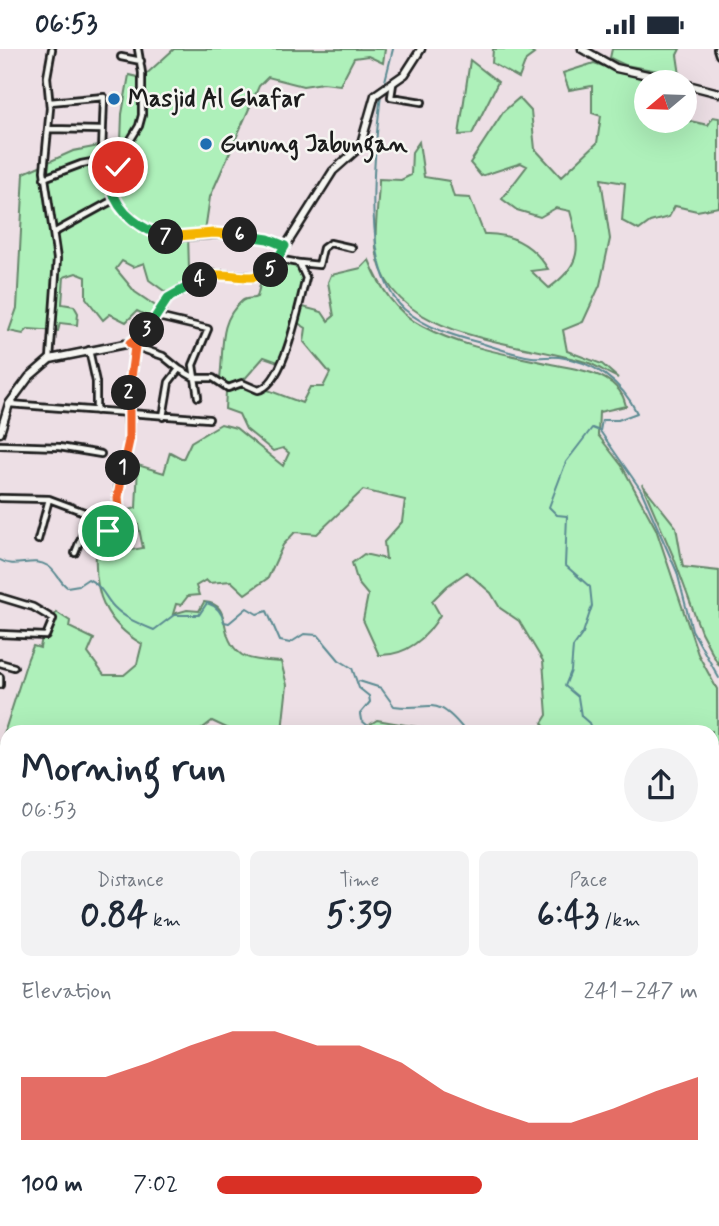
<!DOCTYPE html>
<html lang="en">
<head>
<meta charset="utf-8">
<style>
  :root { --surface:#fff; --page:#f2f2f3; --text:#1f2937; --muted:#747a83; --accent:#d93025 }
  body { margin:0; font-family:Mynerve,sans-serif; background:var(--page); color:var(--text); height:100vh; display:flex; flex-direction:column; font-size:26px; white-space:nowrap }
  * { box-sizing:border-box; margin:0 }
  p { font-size:23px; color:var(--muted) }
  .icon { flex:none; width:38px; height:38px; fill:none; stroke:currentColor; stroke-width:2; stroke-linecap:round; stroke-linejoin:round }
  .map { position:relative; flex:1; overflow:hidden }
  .panel { position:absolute; left:0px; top:676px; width:719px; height:502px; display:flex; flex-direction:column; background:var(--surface); border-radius:21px 21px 0 0; box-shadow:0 7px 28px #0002 }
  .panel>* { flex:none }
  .needle { width:46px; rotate:251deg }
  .buttons { position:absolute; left:634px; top:21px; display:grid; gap:14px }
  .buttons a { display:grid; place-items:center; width:63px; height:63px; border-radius:50%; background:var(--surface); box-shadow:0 7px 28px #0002; font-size:35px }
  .pin { position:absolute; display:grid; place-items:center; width:60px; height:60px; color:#fff; margin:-30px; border:4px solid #fff; border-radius:50%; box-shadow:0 2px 7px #0007 }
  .km { position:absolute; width:35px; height:35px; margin:-18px; border-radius:50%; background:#222; color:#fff; font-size:19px; line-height:35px; text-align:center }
  .round { display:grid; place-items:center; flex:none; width:74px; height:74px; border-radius:37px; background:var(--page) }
  .headline { display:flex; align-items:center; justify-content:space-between; height:119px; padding:0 21px }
  h1 { font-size:38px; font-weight:700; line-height:52px }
  .stats { display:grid; grid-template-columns:repeat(3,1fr); gap:10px; height:119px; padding:7px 21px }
  .stats div { display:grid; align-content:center; border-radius:10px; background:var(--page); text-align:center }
  .stats b { font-size:35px; font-weight:700 }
  .stats small { font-size:19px; font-weight:400 }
  .stats p { font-size:19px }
  .chart { height:196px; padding:14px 21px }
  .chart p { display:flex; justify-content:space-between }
  .chart svg { width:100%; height:126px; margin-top:7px; fill:var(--accent); opacity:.7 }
  ul { padding:0 21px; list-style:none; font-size:23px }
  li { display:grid; grid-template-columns:112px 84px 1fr; align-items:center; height:52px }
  li i { height:18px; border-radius:9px; background:var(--accent) }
  .status { display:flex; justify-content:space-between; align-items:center; height:49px; padding:0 35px; background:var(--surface); direction:ltr }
  .status svg { height:19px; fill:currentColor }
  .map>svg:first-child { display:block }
</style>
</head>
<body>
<div class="status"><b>06:53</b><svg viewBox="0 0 49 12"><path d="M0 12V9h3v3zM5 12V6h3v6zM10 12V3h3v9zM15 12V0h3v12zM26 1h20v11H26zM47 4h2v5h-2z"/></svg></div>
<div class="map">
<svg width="719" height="1177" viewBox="0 0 719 1177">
  <rect width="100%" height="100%" fill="#eddfe5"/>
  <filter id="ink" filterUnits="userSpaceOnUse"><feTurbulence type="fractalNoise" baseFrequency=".0143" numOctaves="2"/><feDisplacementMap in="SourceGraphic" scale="14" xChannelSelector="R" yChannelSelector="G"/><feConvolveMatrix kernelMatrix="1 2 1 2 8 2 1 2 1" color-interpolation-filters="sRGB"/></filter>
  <g filter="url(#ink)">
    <path fill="#aef0ba" stroke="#65866b" stroke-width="2" d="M174,0H385L383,14L368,7L354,9L340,36L323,34L303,37L268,28L259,37L210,148L205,182L188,185L189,220L203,226L167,244L149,231L144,214L133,218L122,212L116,220L135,243L157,258L153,270L137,262L126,273L110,265L103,271L86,249V228L76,224L64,228L62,255L74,257L78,264L77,276L60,274L58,282L28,280L23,285L9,282L17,259L24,124L73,102L104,96L110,92L121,93L122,65L129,26L142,29Z
      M493,0H526L534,5L526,11L519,29L492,14Z
      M612,0H680L677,6L680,26L625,16L610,9Z
      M470,11L498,33L472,85L459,86Z
      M594,14L646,31L641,57L646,61V72H684L686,44L690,72L708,76L713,68L719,69V158L697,162L675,157L669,168L650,173L639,181L622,172L625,134L601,130L610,190L600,236L583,273L563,281L567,302L602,315L618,329C608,325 599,318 589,314C522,292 386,292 376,199C374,178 379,152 379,130L401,131L411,126L412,103L419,93L424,128L449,132L454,148L470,149L484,185C512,184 533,196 548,220L531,222L549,239C583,215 580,198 570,162L556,159L540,168L517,161L502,150L527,117L521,114L481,127L470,114L504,62L519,49L531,62L535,100L561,128L597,94L601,67L592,64V37L569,41L563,24Z
      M369,211C380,238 395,263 422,277C459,297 505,305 546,314C568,319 600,321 616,338C622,343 624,350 626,357L599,363L598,386L622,417L656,480L698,605L717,640L719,1177H699L691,1171H712V682H548L542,674L547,666L543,612L519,572L500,559L491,544L467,523L447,537L432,552L440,566C427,589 406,607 379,606L363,571L368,546L358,534L352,514L364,505L386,510L384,493L402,473L405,451L363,441L317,485L295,483L283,496L268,529L245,545L231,532L209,534L206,531L196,537L199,546L188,547L181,556L176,555L173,565L187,561L199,562L204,553C235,555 215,587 242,606C251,612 270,612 281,613L287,636L282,682H233L212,672L199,682H7V704L0,697L28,609L33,597L40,599L42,588L48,589L56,563L70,572L69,578L94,590L88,604L104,626H124L137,615L142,595C106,574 94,546 96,505L107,504L108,493L120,489L126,502L143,499L138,475L128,476L126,462L136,459L138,416L164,424L170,403L183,410L191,393L221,375L236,379L283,417L289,404L283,399L273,402L246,380L239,365L225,360L226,343L243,336L255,343L268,341L302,354L310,338H323L330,324L304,293L306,279L298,274L303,258L322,263L328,272L334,267L328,233L331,226L361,219Z
      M278,213L299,216L304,228L281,314L264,308L243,332L228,337L220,329C224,301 218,272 242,252C247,248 252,251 257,248L261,232L269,228Z
      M642,435L676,478L683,518L719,522V617L701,583L674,509Z
      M377,671L434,681L360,682Z
      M7,731V1171H128L130,1177H0V755L1,733Z
      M399,1171H681L671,1177H400Z"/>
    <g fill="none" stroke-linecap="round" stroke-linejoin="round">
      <path stroke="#5a8a91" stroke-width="2" d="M384,36L393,0
        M381,45C375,101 359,219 404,260C426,279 454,287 481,294C497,299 515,306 532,308C541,309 550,307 559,308C593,312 622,333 637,364L618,371H602L600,382L641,441L677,523L692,581L719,629
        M0,511C16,521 32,507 48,517C56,522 59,532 67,538L79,536L88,530C102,536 105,549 114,558C126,570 139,575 154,581L174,566H199L207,554C217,557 222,564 224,573L229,574L247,559L257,565L267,562L280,592L290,594L304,585L318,586L339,611L352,619L359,639L369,647L370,653L360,665L361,671L374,682
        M359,632L381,639L394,657C432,662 435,644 465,682
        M592,682L589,674L581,667L578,648L565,637L571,622L573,598L583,584L592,557L590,538L565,516L567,467L557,466L549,458L566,413L592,379L600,382
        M0,791L7,801"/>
      <g stroke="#1c1c1c" stroke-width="10">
        <path id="minor" d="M717,0L719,6
          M121,8L141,12
          M393,35L391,48L422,53
          M50,53L104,48L102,102L103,111L110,117L116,153L134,172L155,184L171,189L226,185L268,190L285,197
          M49,80L101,81
          M110,117H122L125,100L139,77L142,66V24L138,0
          M44,129L81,115L103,111
          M55,183L115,150
          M300,214L319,216L323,199L330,194L352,199
          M158,268L208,280L193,316L195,329H213L228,339L242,334L258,341C285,336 299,254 306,229L299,214L277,210
          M134,297L163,307L179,320
          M89,301L96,333V362
          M50,310L57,210L44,122L50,59L47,28L52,0
          M9,355L209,370
          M163,368L169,333L179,320L195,329L198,348
          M0,396L59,398L101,405
          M0,449L49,450L119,476L118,439L129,392L127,362L135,298
          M38,491L49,450
          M75,504L83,484H106L110,474
          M0,548L33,558L53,570L46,587L0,585
          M0,614L14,618
          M0,628V636
          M0,702L7,708
          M393,1171L395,1177"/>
      </g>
      <g stroke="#1c1c1c" stroke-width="11">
        <path id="tertiary" d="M582,0L616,19L679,33
          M684,35L719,44
          M0,384L9,355L29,328L50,310L130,294L150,279L168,249L210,225L260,228L268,225L333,122L360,98L375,46L405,25L421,0"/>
      </g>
      <use href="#minor" stroke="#f6f6f2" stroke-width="4.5"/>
      <use href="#tertiary" stroke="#f6f6f2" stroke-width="6"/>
    </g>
  </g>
  <g fill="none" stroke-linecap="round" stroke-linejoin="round" filter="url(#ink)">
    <g stroke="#fff" stroke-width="14">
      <path id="split-1" d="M108,482L110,474H120L118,448L123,419"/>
    </g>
    <g stroke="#fff" stroke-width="14">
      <path id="split-2" d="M123,419L129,392V344"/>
    </g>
    <g stroke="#fff" stroke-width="14">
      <path id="split-3" d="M129,344L135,298L130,294L147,281"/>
    </g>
    <g stroke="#fff" stroke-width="14">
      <path id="split-4" d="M147,281L168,249L200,231"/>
    </g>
    <g stroke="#fff" stroke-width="14">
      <path id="split-5" d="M200,231C221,217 253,238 271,221"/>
    </g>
    <g stroke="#fff" stroke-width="14">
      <path id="split-6" d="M240,186L268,190L285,197L271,221"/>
    </g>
    <g stroke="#fff" stroke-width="14">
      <path id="split-7" d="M166,188L214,184L240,186"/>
    </g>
    <g stroke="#fff" stroke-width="14">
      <path id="split-8" d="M112,140C118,165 143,181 166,188"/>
    </g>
    <g stroke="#fff" stroke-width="14">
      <path id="split-9" d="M112,140L110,117L118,118"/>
    </g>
    <use href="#split-1" stroke="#f0652b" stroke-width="9"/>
    <use href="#split-2" stroke="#f0652b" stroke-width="9"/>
    <use href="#split-3" stroke="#f0652b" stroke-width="9"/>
    <use href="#split-4" stroke="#22a559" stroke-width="9"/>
    <use href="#split-5" stroke="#f5b400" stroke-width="9"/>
    <use href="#split-6" stroke="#22a559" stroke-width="9"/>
    <use href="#split-7" stroke="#f5b400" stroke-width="9"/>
    <use href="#split-8" stroke="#22a559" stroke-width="9"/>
    <use href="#split-9" stroke="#f5b400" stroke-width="9"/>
  </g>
  <g fill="#1f6fb2" stroke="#f6f6f2" stroke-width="2.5">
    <circle cx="114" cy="50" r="7"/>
    <circle cx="206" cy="95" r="7"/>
  </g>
  <g text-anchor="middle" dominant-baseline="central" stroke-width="5" stroke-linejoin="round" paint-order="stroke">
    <g font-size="24" font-weight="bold" fill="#1c1c1c" stroke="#f6f6f2" text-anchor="start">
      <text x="128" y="50">Masjid Al Ghafar</text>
      <text x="220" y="95">Gunung Jabungan</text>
    </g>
  </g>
</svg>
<div class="buttons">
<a><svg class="needle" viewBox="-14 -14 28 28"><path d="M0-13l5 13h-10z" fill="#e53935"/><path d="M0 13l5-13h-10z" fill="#747a83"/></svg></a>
</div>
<div class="pin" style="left:108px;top:482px;background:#1e9e55"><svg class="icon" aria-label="arrive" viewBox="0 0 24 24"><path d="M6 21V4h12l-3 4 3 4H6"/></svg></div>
<div class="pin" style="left:118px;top:118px;background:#d93025"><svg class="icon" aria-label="check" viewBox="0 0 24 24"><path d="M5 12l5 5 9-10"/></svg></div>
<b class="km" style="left:123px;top:419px">1</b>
<b class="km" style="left:129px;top:344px">2</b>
<b class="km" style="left:147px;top:281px">3</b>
<b class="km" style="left:200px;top:231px">4</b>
<b class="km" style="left:271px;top:221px">5</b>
<b class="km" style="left:240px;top:186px">6</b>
<b class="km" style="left:166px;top:188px">7</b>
<section class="panel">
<div class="headline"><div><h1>Morning run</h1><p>06:53</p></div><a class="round"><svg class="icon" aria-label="share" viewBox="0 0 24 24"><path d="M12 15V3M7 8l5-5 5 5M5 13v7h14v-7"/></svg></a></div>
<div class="stats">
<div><p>Distance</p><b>0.84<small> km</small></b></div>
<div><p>Time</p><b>5:39</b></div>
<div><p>Pace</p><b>6:43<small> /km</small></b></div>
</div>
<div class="chart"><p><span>Elevation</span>241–247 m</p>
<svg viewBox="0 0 160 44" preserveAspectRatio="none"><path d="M0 44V22L10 22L20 22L30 17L40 11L50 6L60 6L70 11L80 11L90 17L100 27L110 33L120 38L130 38L140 33L150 27L160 22V44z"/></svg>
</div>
<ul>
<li><b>100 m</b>7:02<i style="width:55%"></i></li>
</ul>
</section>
</div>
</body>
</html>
